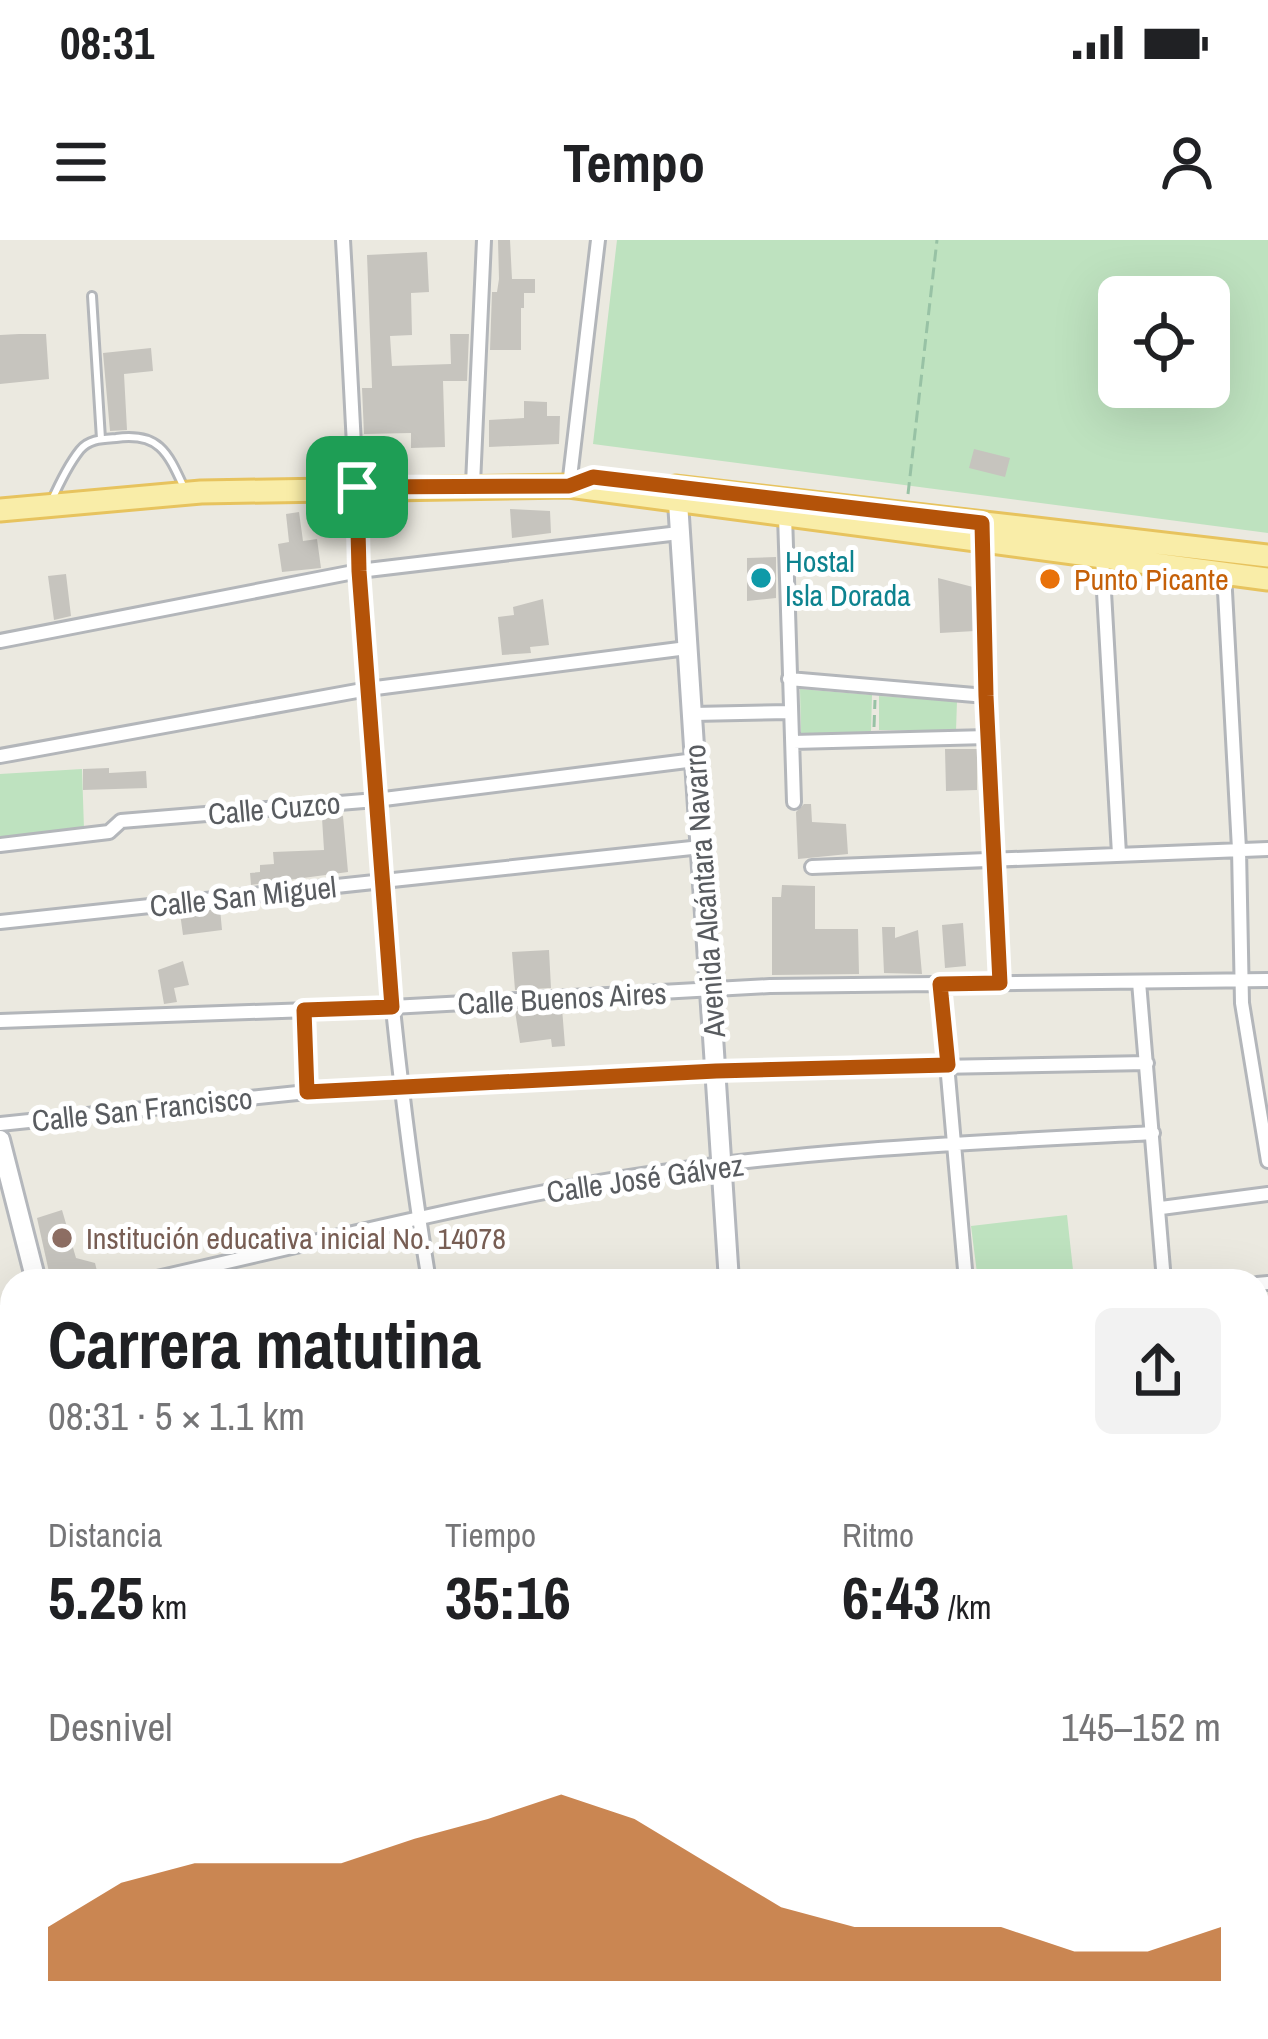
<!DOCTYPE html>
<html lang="es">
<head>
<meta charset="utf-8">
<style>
  :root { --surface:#fff; --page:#f2f2f2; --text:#202124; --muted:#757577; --accent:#b45309 }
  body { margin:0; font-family:"Archivo Narrow",sans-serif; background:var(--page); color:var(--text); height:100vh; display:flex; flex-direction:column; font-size:45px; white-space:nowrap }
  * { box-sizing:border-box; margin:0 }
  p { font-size:39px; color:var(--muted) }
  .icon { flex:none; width:66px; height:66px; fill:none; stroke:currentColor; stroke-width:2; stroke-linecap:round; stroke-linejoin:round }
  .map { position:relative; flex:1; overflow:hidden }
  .panel { position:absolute; left:0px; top:1029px; width:1269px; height:771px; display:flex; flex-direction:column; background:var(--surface); border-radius:36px 36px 0 0; box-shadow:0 12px 48px #0002 }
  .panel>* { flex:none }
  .buttons { position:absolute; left:1098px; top:36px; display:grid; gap:24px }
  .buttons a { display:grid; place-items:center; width:132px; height:132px; border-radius:18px; background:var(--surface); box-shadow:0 12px 48px #0002; font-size:60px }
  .pin { position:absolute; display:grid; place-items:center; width:102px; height:102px; color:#fff; margin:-51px; border-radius:24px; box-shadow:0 6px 18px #0006 }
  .round { display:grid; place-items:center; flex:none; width:126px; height:126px; border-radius:18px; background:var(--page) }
  .overview { display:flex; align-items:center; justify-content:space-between; height:204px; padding:0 48px }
  h1 { font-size:66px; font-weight:800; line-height:90px }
  .figures { display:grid; grid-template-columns:repeat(3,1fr); gap:18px; height:204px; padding:12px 48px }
  .figures div { display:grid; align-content:center }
  .figures b { font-size:60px; font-weight:800 }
  .figures small { font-size:33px; font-weight:400 }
  .figures p { font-size:33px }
  .chart { height:336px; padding:24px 48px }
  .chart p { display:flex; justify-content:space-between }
  .chart svg { width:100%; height:216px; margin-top:12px; fill:var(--accent); opacity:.7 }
  .status { display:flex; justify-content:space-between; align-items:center; height:84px; padding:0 60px; background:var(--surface); direction:ltr }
  .status svg { height:33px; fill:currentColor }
  header { display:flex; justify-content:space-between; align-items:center; height:156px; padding:0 48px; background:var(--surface); font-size:54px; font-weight:800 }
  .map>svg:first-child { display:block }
</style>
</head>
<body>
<div class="status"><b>08:31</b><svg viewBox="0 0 49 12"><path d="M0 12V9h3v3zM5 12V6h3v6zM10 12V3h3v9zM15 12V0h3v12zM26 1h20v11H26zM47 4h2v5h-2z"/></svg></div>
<header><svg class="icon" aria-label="menu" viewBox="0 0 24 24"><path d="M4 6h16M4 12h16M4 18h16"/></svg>Tempo<svg class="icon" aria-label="person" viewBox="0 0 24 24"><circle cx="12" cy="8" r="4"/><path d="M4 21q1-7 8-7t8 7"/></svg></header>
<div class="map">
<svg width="1268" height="1799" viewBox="0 0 1268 1799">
  <rect width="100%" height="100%" fill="#ebe9e0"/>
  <path fill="#bee2bf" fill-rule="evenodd" d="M617,0H1268V293L593,204ZM1119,57H1209V147H1119Z
    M800,449L872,455L871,492L801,494Z
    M879,456L957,461L956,491L879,490Z
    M82,529L84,589L0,598V534Z
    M1067,975L1074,1039L978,1041L971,986Z"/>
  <path fill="#c6c4be" d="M498,0H510L512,39H535V53H524V68H521V110H490L492,52H497L499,39Z
    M427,12L429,52L411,53L412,95L390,96L392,126L451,124L450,94H469L467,141H443L445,207L411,208V193L364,194L362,148H372L367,15Z
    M19,94H46L49,139L0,144V95Z
    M151,108L153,131L124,134L127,190L110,191L103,113Z
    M524,161L547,162V176H560L559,204L489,207V180L524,178Z
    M974,209L1010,218L1005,237L969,228Z
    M510,269L550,271L551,293L512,298Z
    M299,272L303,301L317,299L321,328L282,332L278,304L289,302L286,274Z
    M776,317V358L747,361V318Z
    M66,334L71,376L54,380L48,336Z
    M938,338L973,347L975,391L940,393Z
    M543,359L549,405L530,407L531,413L502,415L498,377L514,375L513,367Z
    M945,509H977V550L946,551Z
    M109,528V533L146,531L147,548L83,550V529Z
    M804,564H811L812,582L846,584L848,614L798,619L796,572Z
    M343,576L348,632L251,645L250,633L260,632V625L274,624L273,612L324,610L322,578Z
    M782,645L815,646V689H858L859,734L772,735V657H781Z
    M220,669L222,690L183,695L180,673Z
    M963,683L966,726L945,728L942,685Z
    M882,687H895V698L918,690L922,734L884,733Z
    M549,710L551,748L515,750L512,712Z
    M183,721L189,745L174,748L177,762L164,764L158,730Z
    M562,768L565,806L552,807L551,799L520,803L515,771Z
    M62,970L76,1018L95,1023L99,1039L51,1041L37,978Z"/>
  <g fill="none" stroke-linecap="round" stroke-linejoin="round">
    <g stroke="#b3b6ba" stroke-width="12">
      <path id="lane" d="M92,56L101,199
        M51,262C59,244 68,225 80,210C89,199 102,199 116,198C160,192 168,213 185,250"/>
    </g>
    <g stroke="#b3b6ba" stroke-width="18">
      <path id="street" d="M343,0C363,347 372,697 429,1041
        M473,244L484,0
        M569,246L598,0
        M785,275L794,562
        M981,296L1000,743
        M1102,317L1119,614
        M1224,333L1239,609L1242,763L1268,921
        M0,401L359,331L679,293
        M789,439L986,456
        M693,474L790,472
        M793,502L988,497
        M0,516L368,449L687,408
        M0,605L109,592L121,581L376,560L695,520
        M812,627L1268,609
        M0,682L701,607
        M1139,742L1164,1041
        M940,744L966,1041
        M303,770L307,852
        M0,781L392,767L770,746L1268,740
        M0,884L307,852L716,831L1147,823
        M1161,968L1268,954
        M144,1041C295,1007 446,969 599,942C781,910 969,903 1153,893
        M1257,1044L1268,1043
        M0,1073L12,1071
        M1257,1148L1268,1146
        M0,1156L12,1155
        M0,1289L12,1287
        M0,1478L12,1477
        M1257,1521H1268
        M1257,1618L1268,1617
        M0,1660L12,1659
        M1257,1732L1268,1730
        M512,1788L513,1799
        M1042,1788L1043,1799
        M1236,1788L1237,1799
        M832,1799L909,1788"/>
    </g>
    <g stroke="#b4b7bc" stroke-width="24">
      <path id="secondary" d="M678,262L729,1041
        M0,900L36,1041
        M1257,1274L1268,1272
        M0,1748L12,1769
        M25,1788L32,1799
        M211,1788L214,1799
        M811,1788L812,1799
        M0,1792L4,1799"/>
    </g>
    <g stroke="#e7c35e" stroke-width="27">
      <path id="primary" d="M675,247L1268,316
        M0,270L201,252L569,246L1268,339"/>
    </g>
    <path stroke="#98c2a5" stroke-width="3" stroke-dasharray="12 6" stroke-linecap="butt" d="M908,254L937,0
      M874,487L875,460
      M1257,1436L1268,1435"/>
    <use href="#lane" stroke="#fff" stroke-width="6"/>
    <use href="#street" stroke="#fff" stroke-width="12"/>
    <use href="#secondary" stroke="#fff" stroke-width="18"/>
    <use href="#primary" stroke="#f9eda8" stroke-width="21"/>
  </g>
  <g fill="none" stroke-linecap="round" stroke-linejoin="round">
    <g stroke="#fff" stroke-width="24">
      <path id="route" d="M593,237L982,283L986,456L1000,743L940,744L948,825L716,831L307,852L304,770L392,767L359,331L357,247L569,246Z"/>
    </g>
    <use href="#route" stroke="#b45309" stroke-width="15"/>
  </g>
  <circle fill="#0f9aa8" stroke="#fff" stroke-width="4.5" cx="761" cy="338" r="12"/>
  <circle fill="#e8710a" stroke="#fff" stroke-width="4.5" cx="1050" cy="339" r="12"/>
  <circle fill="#8d6e63" stroke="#fff" stroke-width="4.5" cx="62" cy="998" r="12"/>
  <g text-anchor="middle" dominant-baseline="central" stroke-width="10" stroke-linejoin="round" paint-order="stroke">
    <g font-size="30" fill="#0d838f" stroke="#fff" text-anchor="start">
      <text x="785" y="321">Hostal<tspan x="785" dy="34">Isla Dorada</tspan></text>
    </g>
    <g font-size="30" fill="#c56008" stroke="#fff" text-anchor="start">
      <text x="1074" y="339">Punto Picante</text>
    </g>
    <g font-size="30" fill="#595c60" stroke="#fff">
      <text transform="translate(274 568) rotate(-5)">Calle Cuzco</text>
      <text transform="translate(704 651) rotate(-94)">Avenida Alcántara Navarro</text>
      <text transform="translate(243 656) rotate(-6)">Calle San Miguel</text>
      <text transform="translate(562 758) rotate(-3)">Calle Buenos Aires</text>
      <text transform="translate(142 869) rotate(-6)">Calle San Francisco</text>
      <text transform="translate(645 938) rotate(-8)">Calle José Gálvez</text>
    </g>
    <g font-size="30" fill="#785e54" stroke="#fff" text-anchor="start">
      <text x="86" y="998">Institución educativa inicial No. 14078</text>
    </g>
  </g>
</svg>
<div class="buttons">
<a><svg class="icon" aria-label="locate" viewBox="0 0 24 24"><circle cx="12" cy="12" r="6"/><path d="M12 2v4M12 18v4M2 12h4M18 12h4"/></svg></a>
</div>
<div class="pin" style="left:357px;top:247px;background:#1e9e55"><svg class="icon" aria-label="arrive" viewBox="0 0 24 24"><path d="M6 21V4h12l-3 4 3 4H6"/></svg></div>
<section class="panel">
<div class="overview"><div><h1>Carrera matutina</h1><p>08:31 · 5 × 1.1 km</p></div><a class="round"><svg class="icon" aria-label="share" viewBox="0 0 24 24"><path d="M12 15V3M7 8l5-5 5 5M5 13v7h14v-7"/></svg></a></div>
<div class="figures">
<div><p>Distancia</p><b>5.25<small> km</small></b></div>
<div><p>Tiempo</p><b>35:16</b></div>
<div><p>Ritmo</p><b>6:43<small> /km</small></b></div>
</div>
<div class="chart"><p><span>Desnivel</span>145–152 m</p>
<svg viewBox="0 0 160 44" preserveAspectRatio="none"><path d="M0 44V33L10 24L20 20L30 20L40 20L50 15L60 11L70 6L80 11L90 20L100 29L110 33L120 33L130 33L140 38L150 38L160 33V44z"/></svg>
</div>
</section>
</div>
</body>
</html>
